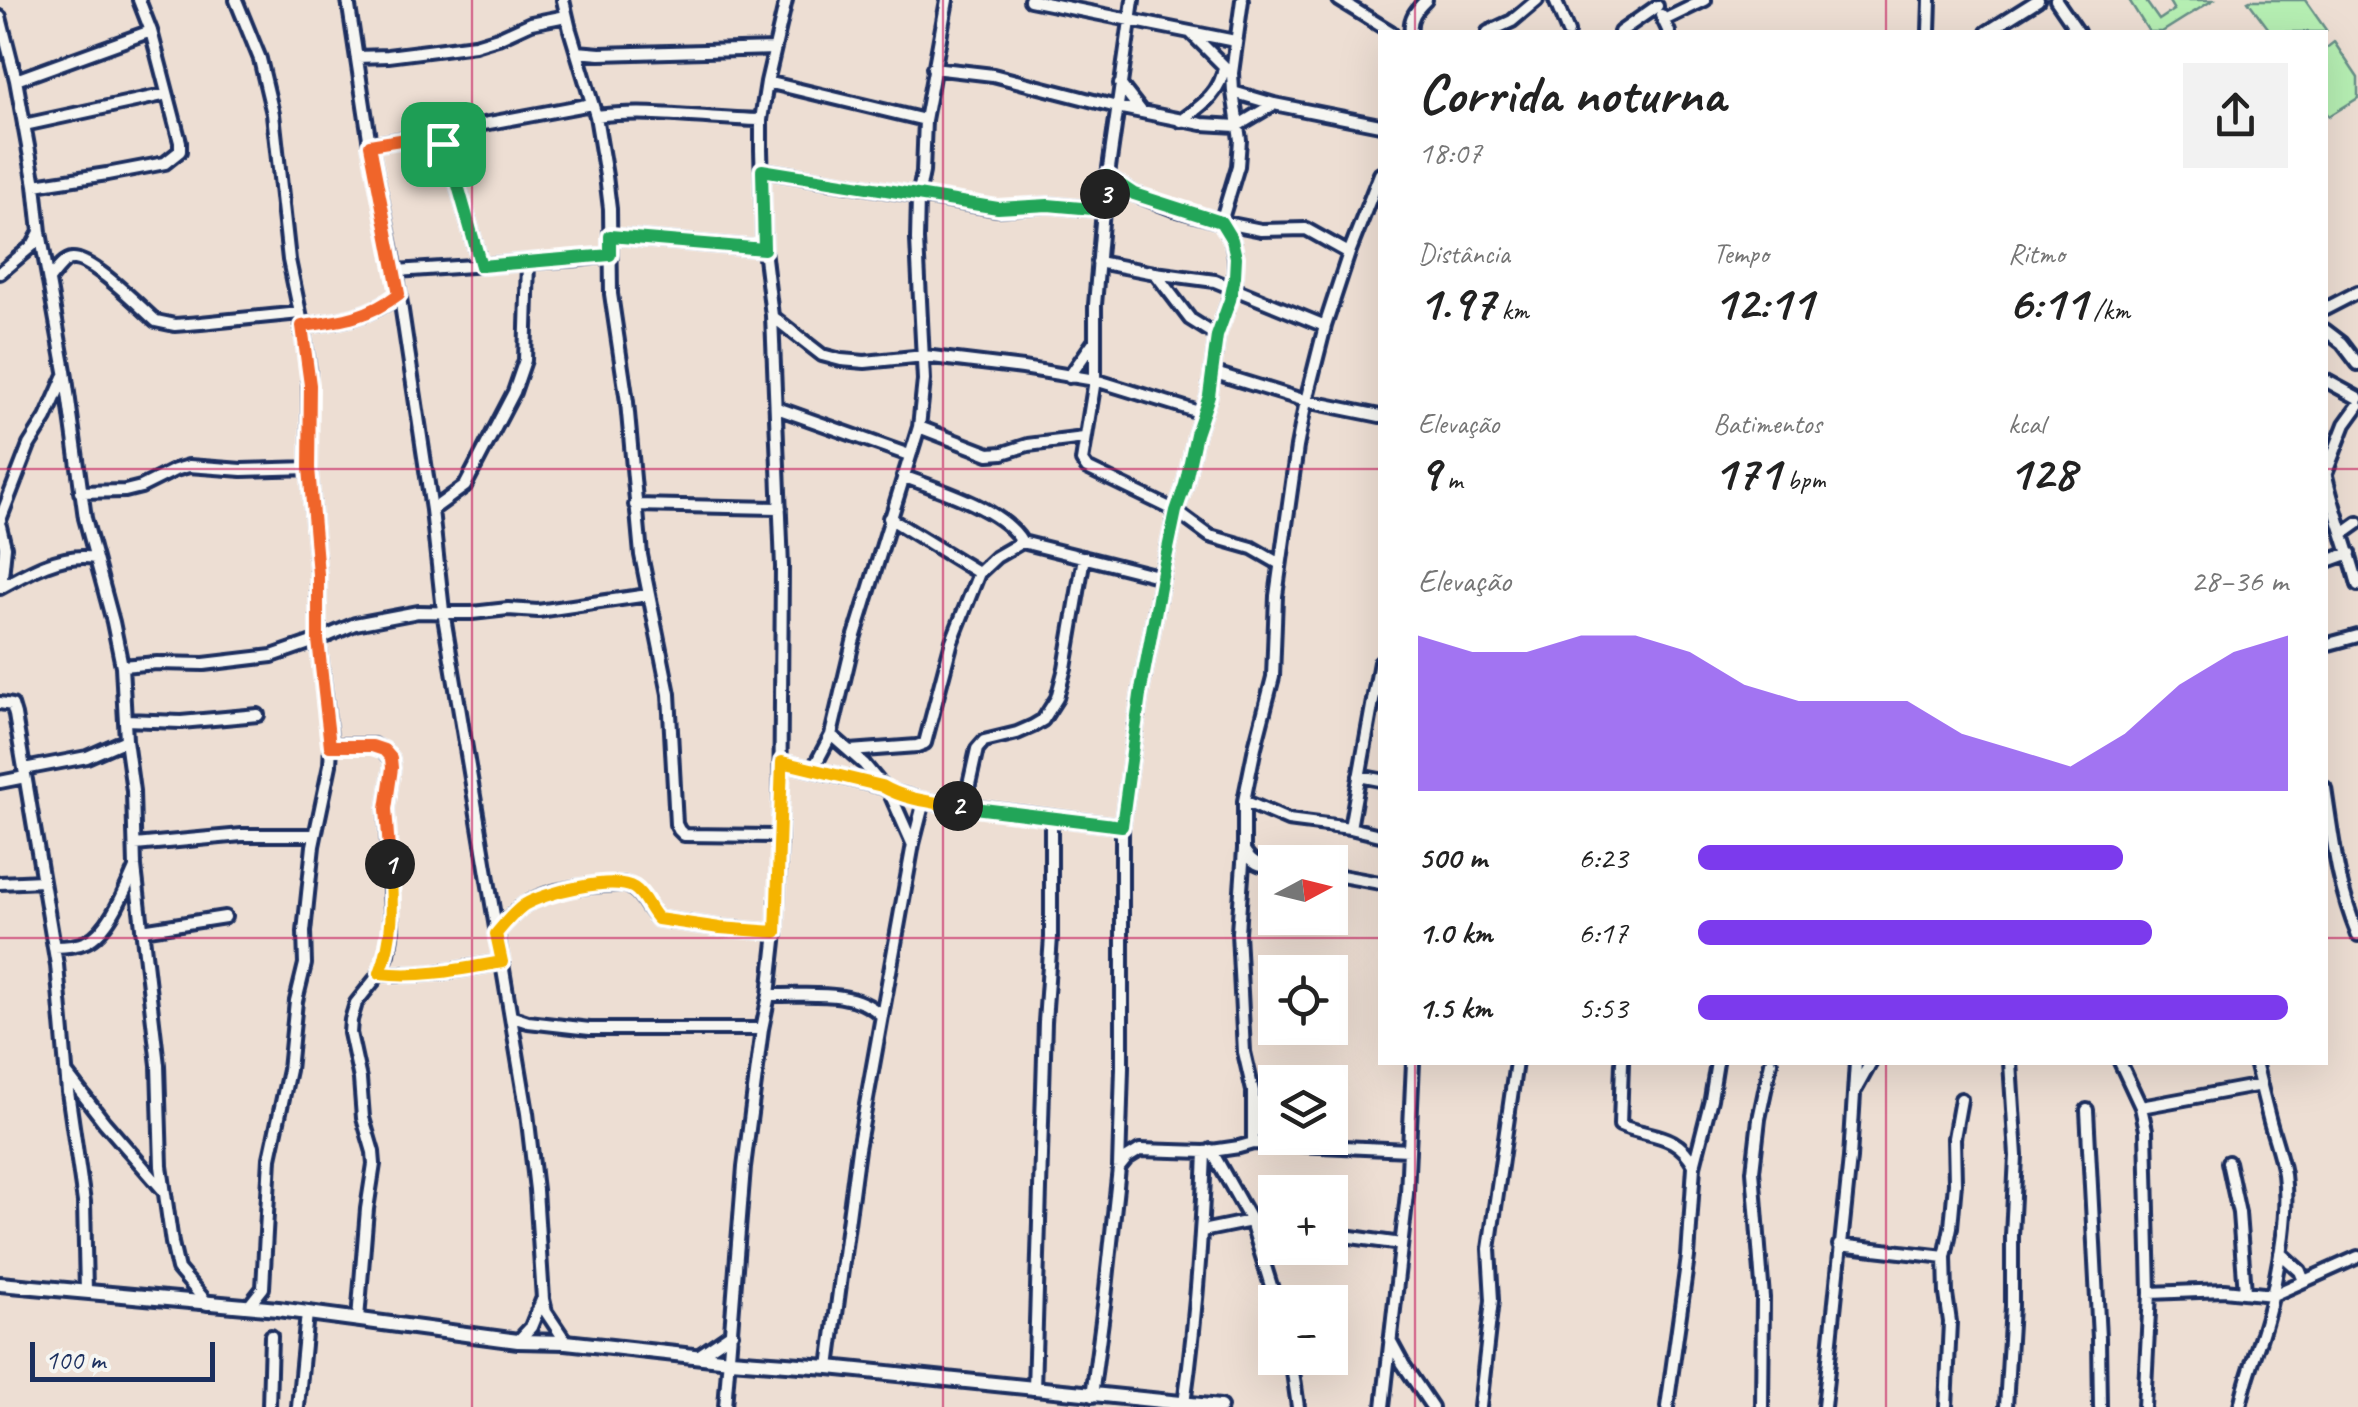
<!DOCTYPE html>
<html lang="pt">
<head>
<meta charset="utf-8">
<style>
  :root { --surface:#fff; --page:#f2f2f2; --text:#222; --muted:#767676; --accent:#7c3aed }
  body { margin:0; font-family:Caveat,sans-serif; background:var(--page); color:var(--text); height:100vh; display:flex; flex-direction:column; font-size:38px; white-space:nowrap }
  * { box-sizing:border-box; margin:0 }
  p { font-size:32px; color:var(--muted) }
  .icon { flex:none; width:55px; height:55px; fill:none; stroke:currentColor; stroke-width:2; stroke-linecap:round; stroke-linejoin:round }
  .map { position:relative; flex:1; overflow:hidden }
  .side { position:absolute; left:1378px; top:30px; width:950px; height:1035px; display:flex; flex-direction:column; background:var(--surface); border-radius:0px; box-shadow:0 10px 40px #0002 }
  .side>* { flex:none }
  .needle { width:65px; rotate:83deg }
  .buttons { position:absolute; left:1258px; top:845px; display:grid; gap:20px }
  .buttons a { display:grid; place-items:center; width:90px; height:90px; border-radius:0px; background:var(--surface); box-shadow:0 10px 40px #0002; font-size:50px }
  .scale { position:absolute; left:30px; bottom:25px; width:185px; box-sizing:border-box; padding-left:10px; border:5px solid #1b2f5e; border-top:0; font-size:28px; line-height:35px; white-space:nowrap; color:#1b2f5e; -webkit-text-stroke:8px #f6f6f2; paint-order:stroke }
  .pin { position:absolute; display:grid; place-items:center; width:85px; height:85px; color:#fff; margin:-42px; border-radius:20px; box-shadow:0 5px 15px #0006 }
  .km { position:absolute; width:50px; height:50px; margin:-25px; border-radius:50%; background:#222; color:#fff; font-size:28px; line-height:50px; text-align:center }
  .round { display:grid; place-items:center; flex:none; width:105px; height:105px; border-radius:0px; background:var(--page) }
  .overview { display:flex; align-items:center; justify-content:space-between; height:170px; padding:0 40px }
  h1 { font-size:55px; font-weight:700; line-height:75px }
  .stats { display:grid; grid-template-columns:repeat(3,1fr); gap:15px; height:170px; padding:10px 40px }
  .stats div { display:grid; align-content:center }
  .stats b { font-size:50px; font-weight:700 }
  .stats small { font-size:28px; font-weight:400 }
  .stats p { font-size:28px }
  .chart { height:280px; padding:20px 40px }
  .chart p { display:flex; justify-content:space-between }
  .chart svg { width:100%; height:180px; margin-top:10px; fill:var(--accent); opacity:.7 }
  ul { padding:0 40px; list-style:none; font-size:32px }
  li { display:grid; grid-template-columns:160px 120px 1fr; align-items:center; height:75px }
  li i { height:25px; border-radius:12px; background:var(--accent) }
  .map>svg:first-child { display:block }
</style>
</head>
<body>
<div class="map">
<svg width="2358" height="1407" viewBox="0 0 2358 1407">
  <rect width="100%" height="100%" fill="#edded3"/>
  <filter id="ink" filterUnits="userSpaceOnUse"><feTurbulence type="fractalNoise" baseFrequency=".01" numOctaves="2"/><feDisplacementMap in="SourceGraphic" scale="20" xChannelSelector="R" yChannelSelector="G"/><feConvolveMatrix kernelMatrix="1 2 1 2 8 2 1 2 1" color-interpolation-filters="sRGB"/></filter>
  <g filter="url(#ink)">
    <path fill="#b6efb3" stroke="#688f88" stroke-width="2.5" d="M2129,0H2145L2159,20L2174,10L2168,0H2213L2162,32H2149Z
      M2250,0H2305L2326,30L2323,32H2271L2248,1Z
      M2334,42L2358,78V98L2329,116L2325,111V49Z"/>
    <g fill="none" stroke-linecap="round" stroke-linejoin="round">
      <g stroke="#1b2f5e" stroke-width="18">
        <path id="minor" d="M348,0L370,145L396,271L432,510L443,611L527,1113L536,1190L543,1299L546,1312L566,1342
          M563,0L570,30L596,116L606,176L610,209L611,294L627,402L641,555L669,694L676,824L679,830L684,835L780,836
          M1030,0L1235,41
          M1133,0L1103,210L1095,305V380L1082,461L1087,468L1176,511L1210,536L1252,548L1280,564
          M1339,0L1391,32
          M1555,0L1568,32
          M2056,0L2078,32
          M1661,15L1669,32
          M0,17L16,80L35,185L40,232L65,371L85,518L113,622L122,666L126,740L133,791L135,867L158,1065L161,1166L172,1243L178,1269L208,1304
          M1664,20L1705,0
          M1411,32C1409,18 1416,10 1426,0
          M1488,32L1512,21L1537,0
          M1620,32L1657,6
          M1929,32L1930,0
          M1987,32L2038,0
          M1192,34L1226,68
          M577,52L600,54L774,49
          M357,57L388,56L475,45L498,38L531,23L566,16
          M933,68L993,75L1117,107L1202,124L1237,126L1274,104
          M16,80L151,31
          M767,82L925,120
          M1120,84L1141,111
          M1233,92L1274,104L1380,125
          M596,116C652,109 705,119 761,120
          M1181,121C1201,106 1221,93 1224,67
          M24,125L167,94
          M437,134L449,154L481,266
          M370,145L592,104
          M762,170L998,209L1048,205L1103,210
          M1107,176L1134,194L1171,208L1221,222L1261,230L1306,229L1349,253
          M35,185L107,174L165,163L180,151V142L151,31L139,0
          M1221,222L1238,166L1240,140L1233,92L1232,73L1242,0
          M610,236L764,249
          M1098,262L1155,273L1215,281L1325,326
          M396,271L578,259L610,255
          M0,273L33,245L40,232
          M1155,273L1190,319L1217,336
          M49,280C54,274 64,259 72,259C92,257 141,308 156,321L175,325L201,323L300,313
          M2325,309L2358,292
          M772,316L822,355L841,360L865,362L924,356L1023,368L1095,380L1202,413
          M302,326C340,321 368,318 399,295
          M2325,330L2342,343L2358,364
          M1212,372L1306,401L1380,416
          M1069,377L1093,343
          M2325,380L2358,398
          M777,408L909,455
          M919,427L989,454L1003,453L1028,445L1084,438
          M2325,471C2333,510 2348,546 2358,585
          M2326,473L2345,424L2358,406
          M903,476C938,490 1003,508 1022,542
          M80,492L125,491L141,487L175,470L189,466L242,470L309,468V371L300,313L289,260L273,114L260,59L236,0
          M635,505L780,508
          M432,510L465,486L514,392L525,360L528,263
          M889,518L979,573
          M0,520L29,445L46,418L64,377
          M0,526L5,547L1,587
          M2344,533L2358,523
          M2325,562L2350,553
          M0,588C28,572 63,552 95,558
          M2325,645L2358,636
          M122,666L157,663L204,664L272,656L318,640L355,624L418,612L472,613L508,609L538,611L648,595
          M0,703L12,705L15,715L57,965L68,1092L84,1202L86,1291
          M125,720L181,722L258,715
          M831,735L864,764L883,787
          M331,745H373L383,750L391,759L392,768L386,809L392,930L388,954L380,973L356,1003L351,1020L350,1033L360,1079L363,1118L373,1152L374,1164L367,1209L358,1319
          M850,751L917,746L925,743L952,641L979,573L996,557L1022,542L1162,577
          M782,762L883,787L889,791L924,801L1122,826
          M24,769L87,757L126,740
          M813,769L831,735L853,642L919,427L924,380L917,240L918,197L923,172L925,120L947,0
          M1359,776L1380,780
          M0,782L25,777
          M2325,788C2333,840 2337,884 2358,935
          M889,791L912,843
          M1244,801L1288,820L1350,828L1380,835
          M964,807L977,749L984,741L1017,733L1033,726L1043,720L1057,698L1065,668L1084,557
          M1350,828L1380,662
          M135,845L242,835H314
          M1244,850C1252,863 1260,867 1275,866
          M1330,874L1380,883
          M0,883L42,881
          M142,930L225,917
          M496,934C505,923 512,913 524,905C551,887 591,885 623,884C642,889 645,907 658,919L720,928L776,932
          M54,947C64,947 77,946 86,942C109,932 125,890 135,868
          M380,973C422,978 462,969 502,962
          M769,995C806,996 853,988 881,1015
          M513,1017L528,1022L590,1029H762
          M1622,1062L1620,1125C1650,1138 1676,1131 1694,1165
          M2120,1062L2141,1107L2146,1130L2150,1293L2144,1407
          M67,1074L104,1122L164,1191
          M1856,1089L1871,1062
          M2141,1107L2261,1085
          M2087,1110L2099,1338L2100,1407
          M1253,1143V1091L1244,1052L1238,932L1244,849V801L1255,747L1273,677L1276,596L1297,447L1306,401L1325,326L1349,253L1380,174
          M1211,1150L1251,1221L1276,1302
          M2228,1162L2239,1213L2245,1292
          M1119,1168L1127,1158L1140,1150L1205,1152L1239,1147L1253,1143L1409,1150
          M1202,1231L1251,1221L1275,1225
          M1330,1234L1401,1244
          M1839,1245L1945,1257
          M2280,1253L2300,1271L2304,1281
          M2150,1293L2224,1290L2273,1295L2358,1257
          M248,1307L263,1288L270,1158L289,1070L296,1001L305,964L304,932L313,846L330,765L331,745L318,640V574L309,468
          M1390,1340L1403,1364L1432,1407
          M518,1341L531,1327L542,1300
          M698,1356L732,1333
          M1291,1358L1298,1407
          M829,1367L858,1149L913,844L924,801
          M1034,1389L1045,1022L1051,937V818
          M1092,1396L1105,1298L1119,1168L1122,1068V826L1140,695L1162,577L1176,511L1185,485L1196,434L1209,396L1217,336L1230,299L1235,276V257L1232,240L1221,222
          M1184,1404C1196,1320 1202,1236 1205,1152
          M269,1407L271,1336
          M298,1407L307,1313
          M725,1407L744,1167L762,1029L769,995L776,932L780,836L782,567L772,316L764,249L761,150V120L767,82L786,0
          M1383,1407L1407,1194L1413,1062
          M1480,1407L1492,1300L1489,1249L1516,1062
          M1667,1407L1688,1257L1694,1166L1711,1099L1717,1062
          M1762,1407L1763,1298L1753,1171L1759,1119L1771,1062
          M1824,1407L1850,1158L1856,1062
          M1946,1407L1950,1322L1946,1294L1945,1257L1951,1227L1955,1183L1954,1138L1961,1099
          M2006,1407L2012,1306V1236L2016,1156L2010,1062
          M2240,1407C2247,1369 2265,1334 2272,1296C2280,1258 2289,1214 2284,1174C2281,1156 2275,1140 2270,1122C2265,1103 2260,1082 2255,1062"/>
      </g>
      <g stroke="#1b2f5e" stroke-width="20">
        <path id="tertiary" d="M0,1284L278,1309L518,1341L566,1342L730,1360L829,1367L1220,1407"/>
      </g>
      <use href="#minor" stroke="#f6f6f2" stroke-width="10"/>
      <use href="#tertiary" stroke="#f6f6f2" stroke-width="12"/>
    </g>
  </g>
  <g fill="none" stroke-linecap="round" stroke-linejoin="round" filter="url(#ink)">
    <g stroke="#fff" stroke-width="20">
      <path id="split-1" d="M390,864L386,809L392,768L391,758L384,750L372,746H330L318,640V574L309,468L310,385L302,326C340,321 368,318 399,294L370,145L436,134L443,144"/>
    </g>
    <g stroke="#fff" stroke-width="20">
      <path id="split-2" d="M390,864C393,902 394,937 380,973C421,978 462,969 502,962L496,934C505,923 513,913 524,905C543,893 614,875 634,888C645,895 649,910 658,919L720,928L776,932L782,762L882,786C905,800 933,802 958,806"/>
    </g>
    <g stroke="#fff" stroke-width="20">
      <path id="split-3" d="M958,806L1122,826L1140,695L1162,577L1176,511L1185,485L1196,434L1209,396L1217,336L1230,300L1235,276L1236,257L1232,240L1221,222L1134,194L1107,176L1105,194"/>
    </g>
    <g stroke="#fff" stroke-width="20">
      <path id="split-4" d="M443,144L449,154L481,266L610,255V236L764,249L762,170L998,208L1048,205L1104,210L1105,194"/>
    </g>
    <use href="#split-1" stroke="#f0652b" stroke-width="12"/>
    <use href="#split-2" stroke="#f5b400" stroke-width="12"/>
    <use href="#split-3" stroke="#22a559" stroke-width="12"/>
    <use href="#split-4" stroke="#22a559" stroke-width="12"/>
  </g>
  <path fill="none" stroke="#c2185b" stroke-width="2.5" stroke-opacity="0.55" d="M472,0V1407M943,0V1407M1415,0V32M1886,0V32M0,469H1380M2325,469H2358M0,938H1380M2325,938H2358M1415,1062V1407M1886,1062V1407"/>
</svg>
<div class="buttons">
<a><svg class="needle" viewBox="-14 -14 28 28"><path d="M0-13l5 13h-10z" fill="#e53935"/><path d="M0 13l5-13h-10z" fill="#767676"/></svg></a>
<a><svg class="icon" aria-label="locate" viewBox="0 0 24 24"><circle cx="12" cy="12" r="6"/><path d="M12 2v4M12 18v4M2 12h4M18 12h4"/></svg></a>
<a><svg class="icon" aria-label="layers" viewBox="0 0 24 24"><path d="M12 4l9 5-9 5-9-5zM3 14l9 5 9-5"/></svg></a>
<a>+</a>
<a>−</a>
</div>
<div class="scale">100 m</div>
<div class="pin" style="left:443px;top:144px;background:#1e9e55"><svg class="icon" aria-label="arrive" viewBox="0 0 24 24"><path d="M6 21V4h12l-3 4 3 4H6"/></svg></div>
<b class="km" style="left:390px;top:864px">1</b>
<b class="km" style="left:958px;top:806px">2</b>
<b class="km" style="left:1105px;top:194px">3</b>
<section class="side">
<div class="overview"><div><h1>Corrida noturna</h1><p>18:07</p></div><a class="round"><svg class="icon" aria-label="share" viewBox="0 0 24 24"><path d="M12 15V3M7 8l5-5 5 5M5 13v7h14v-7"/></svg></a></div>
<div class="stats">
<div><p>Distância</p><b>1.97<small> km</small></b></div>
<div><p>Tempo</p><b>12:11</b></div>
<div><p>Ritmo</p><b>6:11<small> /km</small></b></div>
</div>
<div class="stats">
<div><p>Elevação</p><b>9<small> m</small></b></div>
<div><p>Batimentos</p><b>171<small> bpm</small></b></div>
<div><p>kcal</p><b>128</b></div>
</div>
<div class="chart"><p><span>Elevação</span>28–36 m</p>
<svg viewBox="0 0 160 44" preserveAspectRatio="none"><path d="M0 44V6L10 10L20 10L30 6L40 6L50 10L60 18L70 22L80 22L90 22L100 30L110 34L120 38L130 30L140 18L150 10L160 6V44z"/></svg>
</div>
<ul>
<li><b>500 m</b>6:23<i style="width:72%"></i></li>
<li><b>1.0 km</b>6:17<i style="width:77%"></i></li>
<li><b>1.5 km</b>5:53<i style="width:100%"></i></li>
</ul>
</section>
</div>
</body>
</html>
